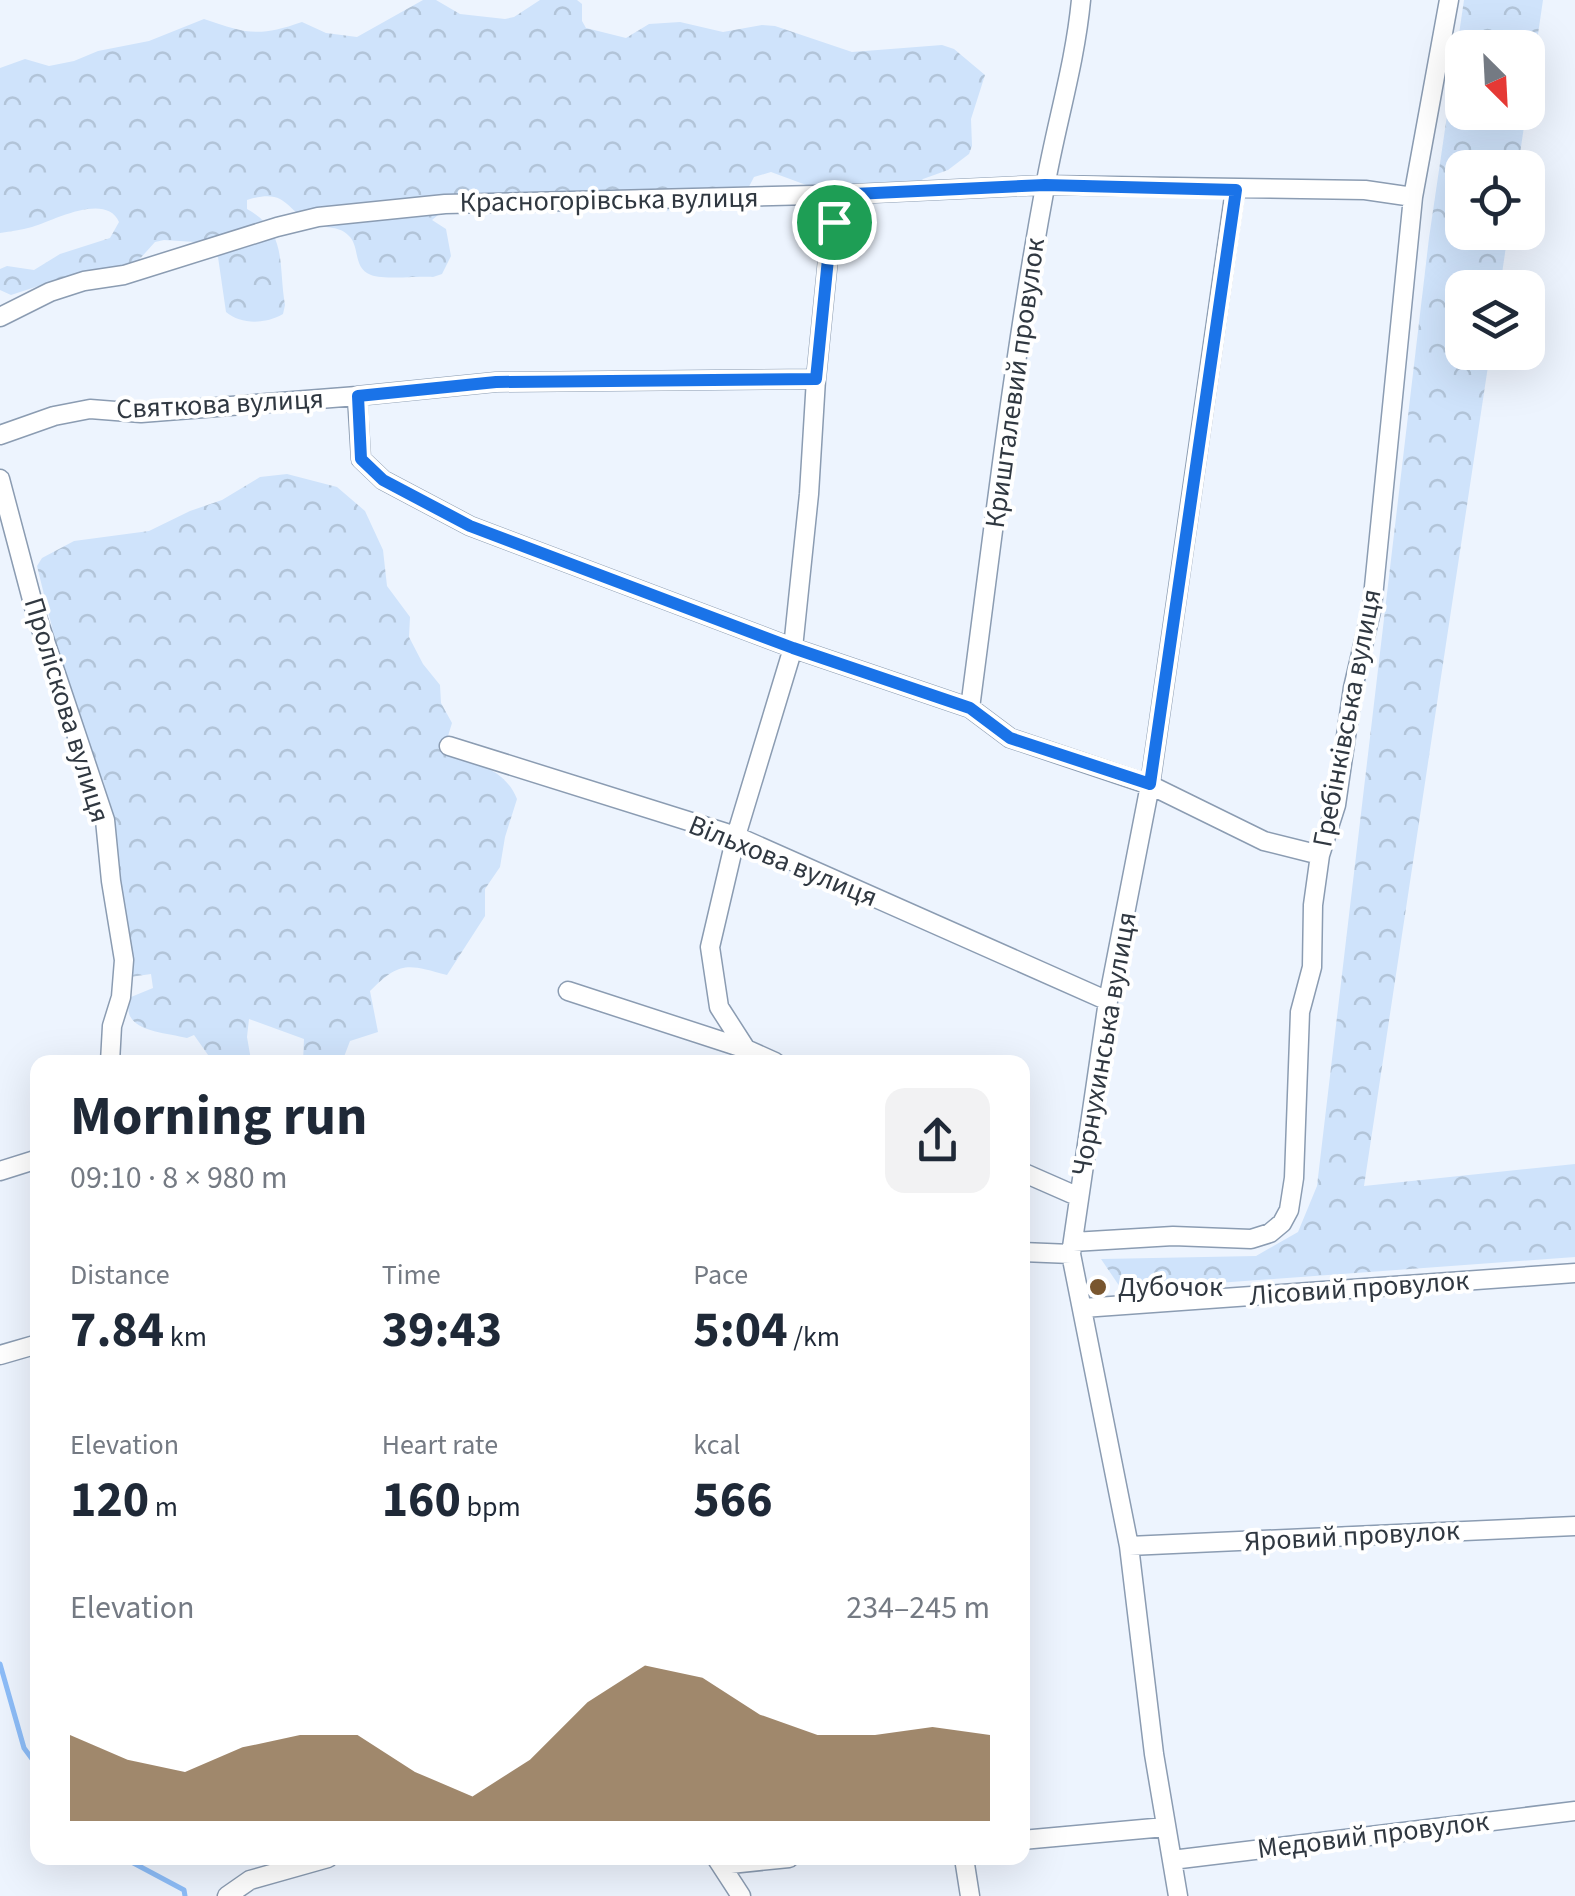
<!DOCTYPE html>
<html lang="en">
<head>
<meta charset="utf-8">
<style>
  :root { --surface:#fff; --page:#f2f2f3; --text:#1f2937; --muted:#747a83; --accent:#79562f }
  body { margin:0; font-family:"Source Sans 3",sans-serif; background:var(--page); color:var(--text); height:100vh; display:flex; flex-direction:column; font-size:38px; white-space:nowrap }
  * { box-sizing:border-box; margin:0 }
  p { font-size:32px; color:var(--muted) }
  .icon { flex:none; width:55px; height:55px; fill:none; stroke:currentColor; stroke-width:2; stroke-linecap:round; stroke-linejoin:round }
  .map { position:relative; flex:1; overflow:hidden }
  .sheet { position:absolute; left:30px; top:1055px; width:1000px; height:810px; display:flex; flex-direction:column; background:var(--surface); border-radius:20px; box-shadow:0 10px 40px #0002 }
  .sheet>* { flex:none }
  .needle { width:65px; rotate:156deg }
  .controls { position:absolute; left:1445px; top:30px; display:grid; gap:20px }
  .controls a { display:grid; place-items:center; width:100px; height:100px; border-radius:20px; background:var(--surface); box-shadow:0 10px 40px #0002; font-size:50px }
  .pin { position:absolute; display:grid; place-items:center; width:85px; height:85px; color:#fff; margin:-42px; border:5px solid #fff; border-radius:50%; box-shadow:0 2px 10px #0007 }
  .round { display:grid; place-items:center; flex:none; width:105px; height:105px; border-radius:20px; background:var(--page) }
  .head { display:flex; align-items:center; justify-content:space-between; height:170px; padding:0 40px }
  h1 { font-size:55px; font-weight:700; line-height:75px }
  .stats { display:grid; grid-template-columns:repeat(3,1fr); gap:15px; height:170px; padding:10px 40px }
  .stats div { display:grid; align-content:center }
  .stats b { font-size:50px; font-weight:700 }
  .stats small { font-size:28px; font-weight:400 }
  .stats p { font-size:28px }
  .chart { height:280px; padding:20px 40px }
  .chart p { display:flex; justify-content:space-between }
  .chart svg { width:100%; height:180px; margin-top:10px; fill:var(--accent); opacity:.7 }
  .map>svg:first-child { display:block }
</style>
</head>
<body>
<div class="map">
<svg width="1575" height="1896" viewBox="0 0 1575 1896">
  <defs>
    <pattern id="forest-crowns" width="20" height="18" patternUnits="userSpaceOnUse" patternTransform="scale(2.5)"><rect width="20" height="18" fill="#cfe3fb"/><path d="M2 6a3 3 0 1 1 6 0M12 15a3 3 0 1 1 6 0" fill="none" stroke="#b2c4d8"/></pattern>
  </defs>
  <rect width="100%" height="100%" fill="#edf4fe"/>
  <path fill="url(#forest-crowns)" d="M423,0H436L460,14L505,19L514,17L540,0H577L582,4V21L586,28L626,38L649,24L680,22L723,32L762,25L775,26L852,52L942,45L954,49L985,75L971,119L972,146L969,154L948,170L923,179L914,189H817L771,172L754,177L741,202L655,212L615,200L580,198L554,191L516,203L438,215L432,220L446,229L451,256L442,274L433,277C419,276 384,280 371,275C353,268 360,249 350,237C340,225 326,229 314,224C284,210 288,187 247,200V209C288,232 278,265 285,305L283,314C266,324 241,325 226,312L218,257L195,242L164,240L155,242L137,262L72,275L11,295L0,290V269L7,266L34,270L60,254L110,238L119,222C106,192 54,220 32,227C21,230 11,231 0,233V68L25,59L49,66L74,61L98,51L149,41L204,19C247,34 259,37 302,22L326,33L357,37Z
    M1464,0H1543L1528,102V48H1462V112L1526,113L1518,167L1462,168V232L1508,233L1500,287L1462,288V352L1490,353L1364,1186L1575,1164V1257L1122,1290L1101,1259L1256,1256L1298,1232L1317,1186L1429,238Z
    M287,474L337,487L365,511L383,550L387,586L410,617L409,637L423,664L440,685L441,703L452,723L448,736L459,760C484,764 507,774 517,799L505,837L500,867L485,889V916L447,975C407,964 400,961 370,991L378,1032L350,1041L342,1062H303L304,1039L249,1019L247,1037L251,1060L213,1062L194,1035L187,1038C163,1032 117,1031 131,997L153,988L151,974L123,978L113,968L122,934L104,783L74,717L37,566L42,558L74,541L149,531L190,511L222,500L260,477Z"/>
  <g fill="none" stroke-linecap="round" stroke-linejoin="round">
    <path stroke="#8dbdf8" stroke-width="5" d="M0,1664L24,1748L38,1767
      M124,1858L184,1890L185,1896"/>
    <g stroke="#8b9cb2" stroke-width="21">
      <path id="minor" d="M0,317L50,292L84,281L124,275L277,227L318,217L445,204L853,194L1045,185L1365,190L1413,197
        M357,396L496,382L816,379
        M0,435L54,416L90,409L141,413L357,396L361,459L383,480L470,526L793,648L970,708L1010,738L1150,785L1264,841L1320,855
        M0,479L35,611L105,820L111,881L124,960L121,997L112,1026L110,1062
        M970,708C993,534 1013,359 1045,187C1056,124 1075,64 1081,0
        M449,746L736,836L1108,1001
        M568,991L746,1049L775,1062
        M740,1062L746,1049L719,1007L710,947L736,836L793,648L809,494L816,379L830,239L839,207L853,194
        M0,1171L38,1159
        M1022,1172L1079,1197
        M1073,1242L1173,1236L1251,1239L1270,1233L1282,1223L1289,1210L1294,1178L1300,1012L1312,967L1313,905L1320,855L1336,805L1353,688L1372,607L1413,197L1449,0
        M1022,1252L1071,1254
        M1083,1308L1575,1273
        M0,1355L38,1344
        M1129,1546L1575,1526
        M1022,1840L1165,1827
        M964,1858L970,1896
        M717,1859L741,1896
        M1172,1860L1575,1811
        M721,1865L789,1858
        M227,1896L250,1880L328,1858
        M1178,1896L1154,1754L1129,1546L1071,1254L1108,1001L1150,785L1235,190"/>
    </g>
    <use href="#minor" stroke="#fff" stroke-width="18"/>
  </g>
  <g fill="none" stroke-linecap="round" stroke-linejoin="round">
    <g stroke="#fff" stroke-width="20">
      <path id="route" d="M1045,185L1236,190L1150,784L1010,738L970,708L793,648L470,526L383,480L361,459L358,396L496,382L816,379L830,239L839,207L854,194Z"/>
    </g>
    <use href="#route" stroke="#1a73e8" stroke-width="12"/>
  </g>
  <circle fill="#79562f" stroke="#fff" stroke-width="4" cx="1098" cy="1287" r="10"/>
  <g text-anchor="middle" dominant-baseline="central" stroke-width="8" stroke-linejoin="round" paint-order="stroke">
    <g font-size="28" fill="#303841" stroke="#fff">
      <text transform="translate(609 200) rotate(-1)">Красногорівська вулиця</text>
      <text transform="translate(1015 383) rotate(-82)">Кришталевий провулок</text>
      <text transform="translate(220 404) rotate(-3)">Святкова вулиця</text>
      <text transform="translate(67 710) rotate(73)">Проліскова вулиця</text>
      <text transform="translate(1347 718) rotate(-79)">Гребінківська вулиця</text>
      <text transform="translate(783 861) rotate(22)">Вільхова вулиця</text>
      <text transform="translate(1104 1044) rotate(-80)">Чорнухинська вулиця</text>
      <text transform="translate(1359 1288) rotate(-4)">Лісовий провулок</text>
      <text transform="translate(1352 1536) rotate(-3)">Яровий провулок</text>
      <text transform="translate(1373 1835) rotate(-7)">Медовий провулок</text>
    </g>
    <g font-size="28" fill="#303841" stroke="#fff" text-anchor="start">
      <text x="1118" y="1287">Дубочок</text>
    </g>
  </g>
</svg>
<div class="controls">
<a><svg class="needle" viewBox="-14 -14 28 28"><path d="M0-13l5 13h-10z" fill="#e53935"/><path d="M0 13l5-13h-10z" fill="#747a83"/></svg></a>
<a><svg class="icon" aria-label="locate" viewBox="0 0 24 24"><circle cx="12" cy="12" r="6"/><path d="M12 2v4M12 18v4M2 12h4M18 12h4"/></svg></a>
<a><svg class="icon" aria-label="layers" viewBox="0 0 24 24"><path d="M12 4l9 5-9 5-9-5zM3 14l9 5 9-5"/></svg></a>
</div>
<div class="pin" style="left:834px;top:222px;background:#1e9e55"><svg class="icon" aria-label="arrive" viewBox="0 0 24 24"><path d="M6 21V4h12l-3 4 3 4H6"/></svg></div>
<section class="sheet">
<div class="head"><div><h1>Morning run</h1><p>09:10 · 8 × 980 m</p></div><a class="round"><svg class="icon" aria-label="share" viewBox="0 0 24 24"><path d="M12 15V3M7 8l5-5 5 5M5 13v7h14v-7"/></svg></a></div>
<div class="stats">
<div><p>Distance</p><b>7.84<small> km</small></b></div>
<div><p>Time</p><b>39:43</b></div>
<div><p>Pace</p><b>5:04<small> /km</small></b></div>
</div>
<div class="stats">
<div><p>Elevation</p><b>120<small> m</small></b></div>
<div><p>Heart rate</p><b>160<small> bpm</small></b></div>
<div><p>kcal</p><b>566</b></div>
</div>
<div class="chart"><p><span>Elevation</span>234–245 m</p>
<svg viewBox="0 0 160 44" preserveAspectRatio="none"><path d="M0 44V23L10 29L20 32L30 26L40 23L50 23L60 32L70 38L80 29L90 15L100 6L110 9L120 18L130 23L140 23L150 21L160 23V44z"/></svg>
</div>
</section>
</div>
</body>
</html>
